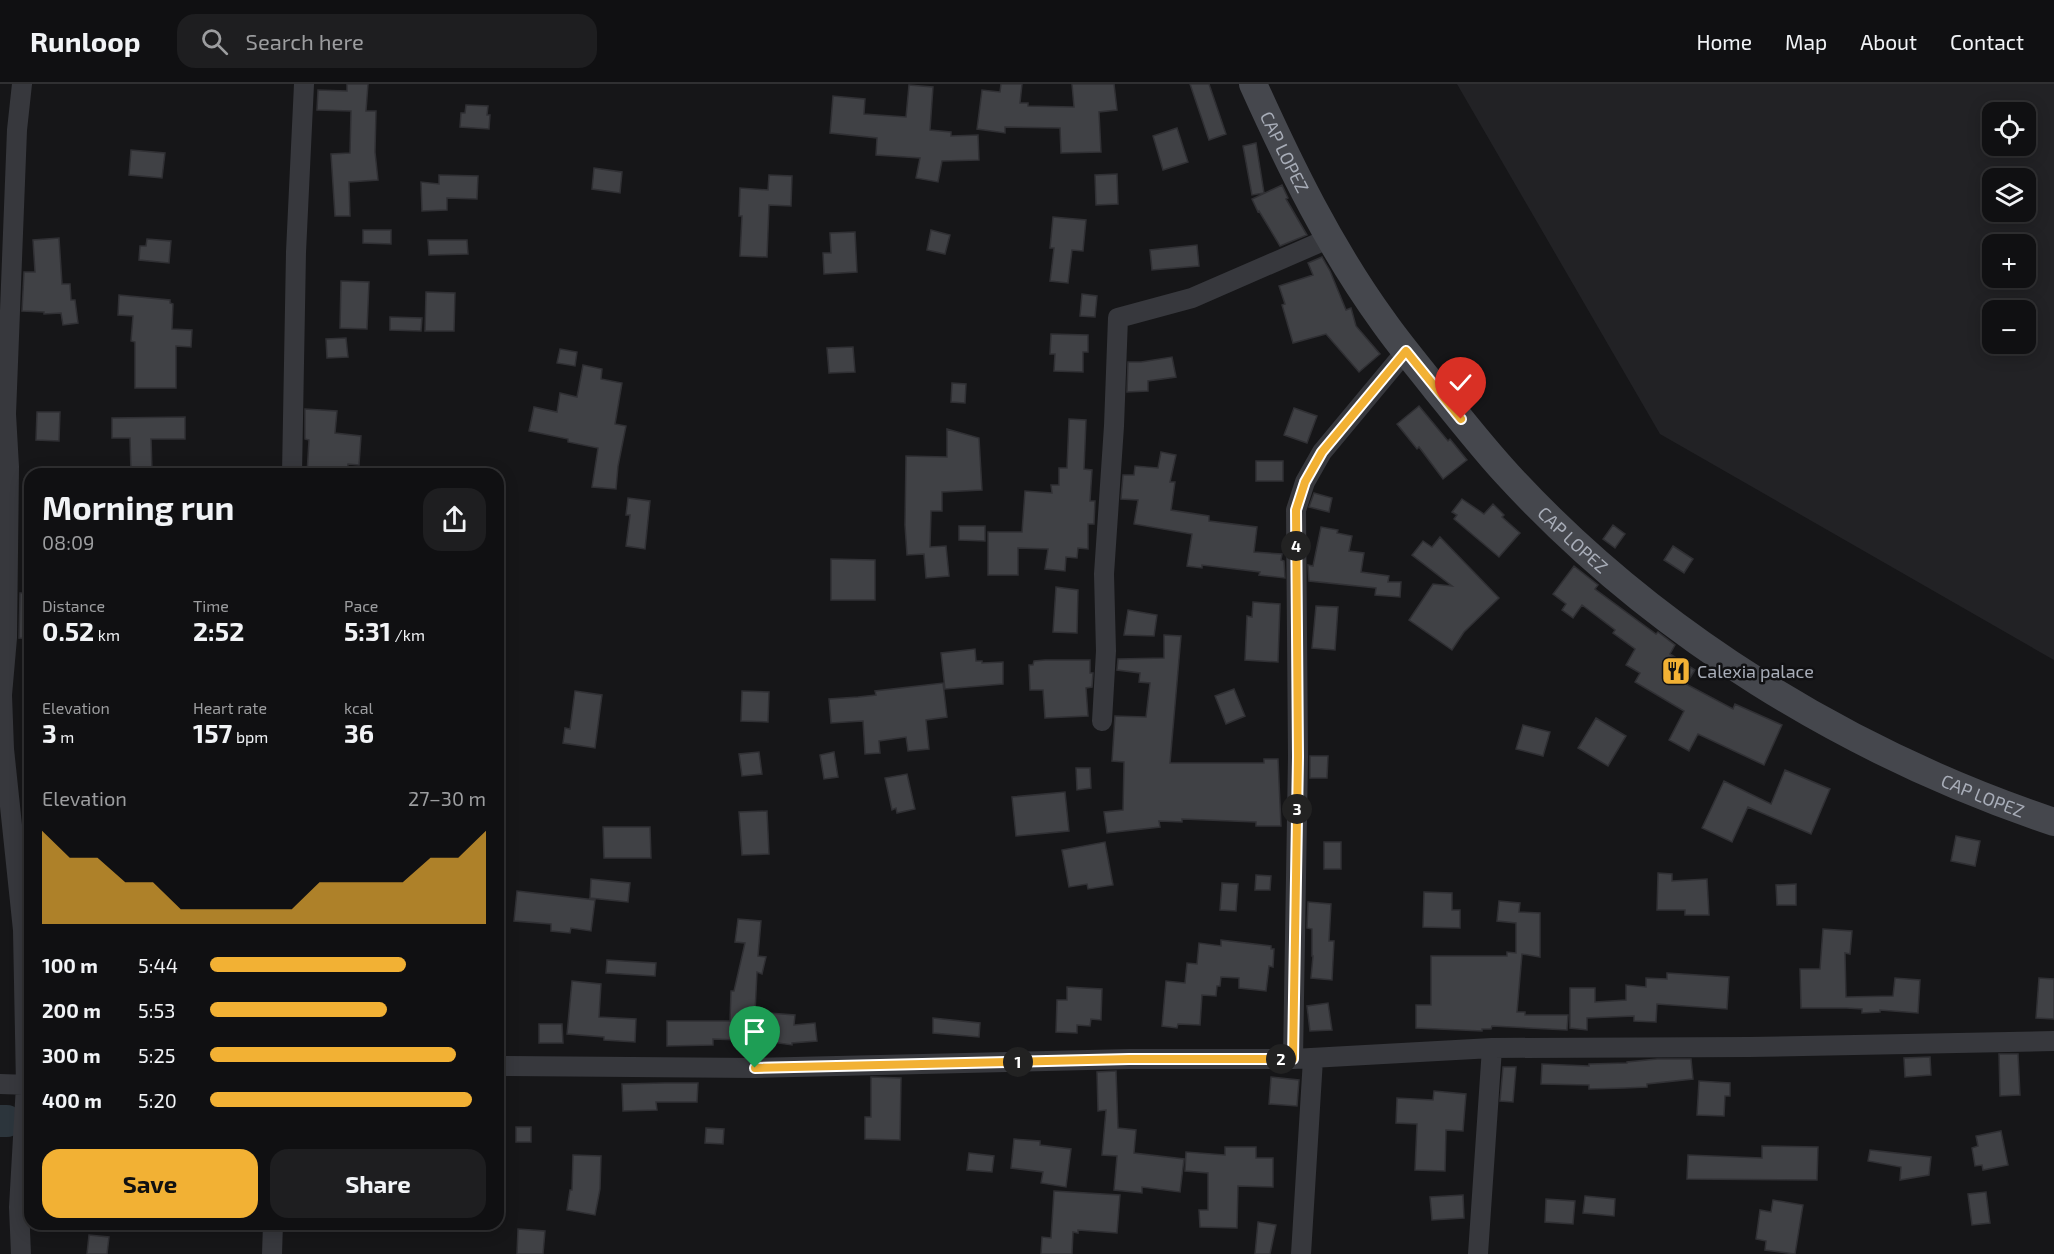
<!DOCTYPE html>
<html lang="en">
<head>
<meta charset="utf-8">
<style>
  :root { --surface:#101012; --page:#1e1e20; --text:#f1f3f6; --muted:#9c9d9f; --line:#303032; --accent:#f2b134 }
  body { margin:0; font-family:"Exo 2",sans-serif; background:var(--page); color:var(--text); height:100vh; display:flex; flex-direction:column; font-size:22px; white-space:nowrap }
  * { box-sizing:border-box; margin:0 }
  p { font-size:20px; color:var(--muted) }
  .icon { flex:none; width:33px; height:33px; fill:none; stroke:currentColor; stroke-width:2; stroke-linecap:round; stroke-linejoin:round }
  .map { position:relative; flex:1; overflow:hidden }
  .panel { position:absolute; left:24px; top:384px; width:480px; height:762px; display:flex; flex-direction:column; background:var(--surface); border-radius:18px; box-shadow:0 3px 15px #0003,0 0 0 2px var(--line) }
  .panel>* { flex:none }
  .tools { position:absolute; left:1982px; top:18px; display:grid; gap:12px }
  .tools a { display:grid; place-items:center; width:54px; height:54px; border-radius:12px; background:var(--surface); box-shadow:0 3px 15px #0003,0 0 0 2px var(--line); font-size:30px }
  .pin { position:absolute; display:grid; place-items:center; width:51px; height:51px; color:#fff; margin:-62px -26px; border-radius:50% 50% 50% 0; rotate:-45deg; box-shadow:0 0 6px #0007 }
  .pin .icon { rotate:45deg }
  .km { position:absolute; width:30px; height:30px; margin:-15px; border-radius:50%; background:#222; color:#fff; font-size:16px; line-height:30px; text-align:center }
  .round { display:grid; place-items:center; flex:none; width:63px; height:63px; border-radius:18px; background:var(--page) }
  .summary { display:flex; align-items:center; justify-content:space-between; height:102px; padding:0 18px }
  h1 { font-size:33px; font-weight:700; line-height:45px }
  .stats { display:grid; grid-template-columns:repeat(3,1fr); gap:9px; height:102px; padding:6px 18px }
  .stats div { display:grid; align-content:center }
  .stats b { font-size:26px; font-weight:700 }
  .stats small { font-size:16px; font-weight:400 }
  .stats p { font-size:16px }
  .chart { height:168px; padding:12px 18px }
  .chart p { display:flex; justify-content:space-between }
  .chart svg { width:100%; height:108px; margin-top:6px; fill:var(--accent); opacity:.7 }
  .button { display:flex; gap:12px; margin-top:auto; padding:12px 18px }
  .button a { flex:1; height:69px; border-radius:18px; background:var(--accent); color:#111; font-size:24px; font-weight:700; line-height:69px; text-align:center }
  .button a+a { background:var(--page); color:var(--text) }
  ul { padding:0 18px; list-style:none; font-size:20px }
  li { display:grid; grid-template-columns:96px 72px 1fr; align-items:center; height:45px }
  li i { height:15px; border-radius:8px; background:var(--accent) }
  header { display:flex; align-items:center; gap:36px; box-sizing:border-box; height:84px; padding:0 30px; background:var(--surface); border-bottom:2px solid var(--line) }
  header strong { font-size:28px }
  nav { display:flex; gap:33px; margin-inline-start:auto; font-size:21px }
  .search { width:420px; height:54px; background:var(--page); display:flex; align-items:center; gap:15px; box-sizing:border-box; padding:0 21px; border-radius:18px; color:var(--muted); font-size:22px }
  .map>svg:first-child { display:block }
</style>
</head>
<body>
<header>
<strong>Runloop</strong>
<div class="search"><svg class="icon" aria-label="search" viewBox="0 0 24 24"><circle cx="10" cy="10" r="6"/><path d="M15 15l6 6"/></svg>Search here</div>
<nav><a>Home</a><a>Map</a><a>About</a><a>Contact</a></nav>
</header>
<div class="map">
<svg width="2054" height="1170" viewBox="0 0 2054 1170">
  <rect width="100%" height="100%" fill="#161618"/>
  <path fill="#222225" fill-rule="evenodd" d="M1457,0H2054V576L1660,350ZM1992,28H2025V62H1992ZM1992,94H2025V128H1992ZM1992,160H2025V194H1992ZM1992,226H2025V260H1992Z"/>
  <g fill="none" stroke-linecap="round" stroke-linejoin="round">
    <path stroke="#2c353c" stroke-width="32" d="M0,1037H7"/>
  </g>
  <path fill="#404145" stroke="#303034" stroke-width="1.5" d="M347,0H368L366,27H376L375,68L378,96L349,98L350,132H335L331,70L350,69L351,27L317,26L318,6L347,7Z
    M1001,0H1022L1020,19H1028V22L1074,23L1072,0H1114L1117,26L1099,28L1101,68L1061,69L1060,44L1005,43V49L977,45L982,6L1000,8Z
    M1190,0H1209L1226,50L1209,56Z
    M909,1L933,3L930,46L951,48V52L978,51L979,76L942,77L938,98L916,94L920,74L876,71L877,54L830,49L833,12L865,15L864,30L906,33Z
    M466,21L488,22L487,31H490L489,45L460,43L461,29H465Z
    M1177,44L1188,78L1163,86L1153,52Z
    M1256,59L1264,109L1252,111L1243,62Z
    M131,66L165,69L162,94L129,91Z
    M594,84L622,88L620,109L592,105Z
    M1117,90L1118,120L1096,121L1095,91Z
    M439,91L478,92L477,115L447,114V126L422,127L421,98L439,100Z
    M769,91L792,92L791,122L769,121L767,173L740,172L742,132H739L740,104L768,106Z
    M1282,101L1288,114L1286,115L1307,151L1280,162L1259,127L1258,128L1252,115Z
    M1053,133L1086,136L1083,167L1072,166L1068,199L1050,197L1054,164H1050Z
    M363,146H391V160L363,159Z
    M931,146L950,151L945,170L927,166Z
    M855,148L857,188L824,190L823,169H831L830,149Z
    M59,154L62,200H70L71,216H75L78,239L63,241L61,229L44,230V228L22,227L24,188H35L33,156Z
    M147,155L171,157L169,179L139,176L140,162H146Z
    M428,156H467L468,170L429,171Z
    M1197,161L1199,182L1152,186L1150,166Z
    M1322,173L1330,187L1346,226L1351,224L1356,242L1380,270L1359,288L1326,250L1293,259L1282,221L1285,220L1279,202L1313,191L1308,179Z
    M341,197L369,198L367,245L340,244Z
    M426,208L455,209L454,247H425Z
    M1082,210L1097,212L1095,233L1080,232Z
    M119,211L170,216V219L173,220L172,245L192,246L191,263L176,262V304H135V258L131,257L133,232L118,231Z
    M390,233L422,234L421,247L390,246Z
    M1051,250L1088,251V268H1083V288L1054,287L1055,270H1050Z
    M346,254L348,273L327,274L326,255Z
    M853,263L855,288L829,289L827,264Z
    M560,265L577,268L575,282L557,279Z
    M1172,273L1176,293L1148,297V307L1127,308L1128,278H1141Z
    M583,281L602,285L601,295L622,299L615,340L626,342L618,382L616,405L592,403L598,364L568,358V355L529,347L534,323L557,328L560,309L577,313Z
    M952,299L966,300L965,319L951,318Z
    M1419,322L1448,357L1450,355L1467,376L1443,395L1419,363L1417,365L1397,340Z
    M1294,324L1317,332L1307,359L1284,351Z
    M305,325L337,327L335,349L361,352L359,381L348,380L347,390H307L309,356L305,355Z
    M37,328H60L59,357L36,356Z
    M185,333V355H151L152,387L131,388L130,354H112V334Z
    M1069,335L1086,336L1084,385L1092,386L1090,417H1095L1094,440H1088V465L1078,464L1077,474L1066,473L1065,487L1045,485L1048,465L1018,464V491H988V448H1022L1025,407L1052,409L1051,401H1059V384H1067Z
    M947,345L979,354L982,406L942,408V427H931L930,463L946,462L949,492L926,494L924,470L907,471L905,441L906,372L947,373Z
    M1161,368L1176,371L1170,398H1175L1171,426L1209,432V437L1257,443L1254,468L1282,470L1281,476L1284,477L1285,494L1259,491L1260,488L1202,481V484L1187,482L1192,450L1134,440L1138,416L1121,415L1123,391H1134L1135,382L1158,384Z
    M1256,377H1283V397H1256Z
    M1314,409L1332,414L1329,428L1309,423Z
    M628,414L650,417L645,465L626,462L630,431H626Z
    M1462,415L1484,430L1493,420L1504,431L1502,433L1520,449L1499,473L1454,435L1457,431L1452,428Z
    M1613,441L1625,450L1615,464L1603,455Z
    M959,442H985V457L959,456Z
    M1321,443L1338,446L1337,449L1352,452L1349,467L1364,469L1361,488L1389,492L1388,498H1401L1400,513L1375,511L1376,504L1309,497L1308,481L1313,482Z
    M1440,453L1499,514L1464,548L1452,566L1409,536L1433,500L1452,502L1412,471L1423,457L1432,463Z
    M1673,462L1693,475L1684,489L1664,476Z
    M831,475L875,476V516H831Z
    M1574,482L1598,501L1595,505L1656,550L1658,548L1675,561L1670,570L1695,586L1686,600L1733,625L1735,620L1782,641L1764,681L1698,650L1689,667L1669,656L1684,627L1635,598L1640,589L1626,581L1635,565L1613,549L1615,546L1582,521L1573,534L1562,526L1566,520L1553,510Z
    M1056,503L1078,506L1077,549L1053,548Z
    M20,509H30V555L19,554Z
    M1253,518L1280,520L1278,578L1245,576L1247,532L1252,533Z
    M1316,522L1338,523L1335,566L1312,564Z
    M1128,526L1157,531L1154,552L1124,551Z
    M1164,551L1181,552L1170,679H1264V675H1278L1281,742H1256V738L1182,735V738L1159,737L1160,743L1107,749L1104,728L1123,726L1124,678L1112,677L1115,632L1146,633L1150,599L1139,598L1140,589L1117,586L1118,575L1164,574Z
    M975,565L976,577H982V579L1003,578V600L945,605L941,569Z
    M1045,576H1090V589H1093L1092,603L1086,604L1088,632L1045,634L1043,606H1030L1029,581H1033L1034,577Z
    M943,599L947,633L926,636L929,665L908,667L906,653L879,657L880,669L865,670L863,637L831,639L829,615L858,613L876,611L875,607Z
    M1234,605L1245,632L1226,640L1215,612Z
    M575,607L602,611L595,664L563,659L565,644L570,645Z
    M742,607L769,608L768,638L741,637Z
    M1596,634L1626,652L1608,682L1578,664Z
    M1523,641L1550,648L1543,672L1516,665Z
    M759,668L762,690L742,692L739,670Z
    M834,668L838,693L824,695L820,671Z
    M1310,672H1328L1327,694H1310Z
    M1076,684H1090L1091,704L1077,706Z
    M1785,686L1830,705L1811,750L1748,723L1732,758L1702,744L1724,697L1771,720Z
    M907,690L915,725L897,729L896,724L892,726L885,694Z
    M1065,708L1069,747L1016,752L1012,713Z
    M767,727L769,770L742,771L739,728Z
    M603,743H650L651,774H604Z
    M1956,752L1980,757L1975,782L1951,777Z
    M1105,758L1113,801L1088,805L1087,800L1069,803L1062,766Z
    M1324,758H1341V785H1324Z
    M1658,789L1672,790V797L1707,795L1709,831H1685V826H1657Z
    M1256,791L1271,792L1270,806H1255Z
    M591,795L630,799L628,818L590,814Z
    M1222,799L1238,800L1236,827L1220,826Z
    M1796,800V821H1777L1776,801Z
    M517,807L595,816L591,847L571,844L570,849L551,847V840L514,837Z
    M1424,808L1452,809V826H1460V844L1423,843Z
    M1499,817L1520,819L1519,828L1540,829V873L1522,870L1517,928H1525V931H1568L1567,946L1492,942L1491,945H1482V947L1416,944V921H1431V872H1507V868L1516,869V839L1497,837Z
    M1308,818L1331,820L1329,857H1334L1332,896L1311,894L1313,872H1312V845L1307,844Z
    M738,835L761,837L758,872L766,873L762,890L757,888L755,928L795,931L794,941L815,939L817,957L792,959V961L765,957L713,955V961L667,962V937H730L731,907H734L745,859L735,858Z
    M1823,845L1852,847L1850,870L1845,869L1846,913L1893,912L1895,894L1920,896L1918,929L1880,926V928L1862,929V925L1846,924H1801L1800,885H1820Z
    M1221,856L1271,862V865H1274L1273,883L1269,882L1266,907L1239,904V894L1221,893L1220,902H1217L1216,912L1202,911L1200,941L1178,940L1177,944L1162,942L1166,897L1185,899L1187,879L1197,880L1199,859L1221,862Z
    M607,876L656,879L655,892L606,889Z
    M1667,889L1729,893L1727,925L1657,920L1656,938L1634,937V932L1587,934V946L1570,944V904H1595V918L1626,916V901L1646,903V894L1667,895Z
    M2039,894L2054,895V935L2036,934Z
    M572,897L601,900L599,933L636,935L635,958L604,956V953L567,950Z
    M1067,903L1102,905L1101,936L1091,935L1090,942L1077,941V949L1056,948L1057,916H1067Z
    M1328,919L1332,946L1310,947L1307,922Z
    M933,934L980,939L979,953L933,949Z
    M539,940H562L563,959H539Z
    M1999,970H2018L2020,1011L2000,1012Z
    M1930,973L1931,991L1905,993L1904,974Z
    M1657,975H1691L1693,995L1647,1000V1003L1625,1004L1589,1005V1001L1541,1000L1542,980L1589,982V980L1627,979V978Z
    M1503,983H1516L1513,1018L1500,1017Z
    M1116,987L1118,1044L1136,1046L1134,1069L1184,1075L1180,1108L1142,1103V1109L1114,1106L1117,1072L1102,1071L1106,1026L1098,1027L1097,988Z
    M871,993L901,994L900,1056L865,1055V1033H871Z
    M1271,993L1299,996L1297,1022L1269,1020Z
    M1699,997L1730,999V1012H1725L1724,1032L1697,1031Z
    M664,999H698L697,1018H656L657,1026L623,1027L622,1000Z
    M1434,1007L1466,1010L1463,1047L1446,1046L1445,1087L1415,1086L1417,1040L1396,1039L1397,1014L1433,1016Z
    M516,1043H531V1058H516Z
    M706,1044L724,1045L723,1060L705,1059Z
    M2001,1047L2008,1081L1983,1086L1982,1081L1975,1082L1972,1064L1978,1062L1976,1052Z
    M1014,1055L1040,1057V1061L1071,1065L1066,1103L1041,1099L1043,1088L1011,1084Z
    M1762,1062L1818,1063L1817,1096L1687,1095L1688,1071L1762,1074Z
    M1225,1063H1256V1074H1273V1103L1238,1102L1237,1144L1200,1143L1199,1126H1208V1089L1185,1087L1186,1068L1225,1071Z
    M1870,1066L1931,1073L1929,1091L1900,1096L1901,1083L1868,1077Z
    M969,1069L994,1072L992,1088L967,1086Z
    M573,1071L601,1072L600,1105L595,1131L567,1126L570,1106H572Z
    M1054,1107L1120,1111L1117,1149L1078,1146V1149L1073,1148L1072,1170H1041L1042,1153L1051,1154Z
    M1986,1108L1990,1139L1972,1141L1968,1110Z
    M1463,1111L1464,1134L1432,1136L1430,1113Z
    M1585,1112L1615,1115L1614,1132L1583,1129Z
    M1546,1115L1575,1117L1573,1140L1545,1138Z
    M1773,1116L1803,1121L1795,1170L1765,1166L1766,1157L1756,1155L1760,1126L1771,1128Z
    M1258,1138L1276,1141L1270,1170H1255Z
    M518,1145L545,1147L543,1170H517Z
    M89,1151L109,1153L107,1170H87Z"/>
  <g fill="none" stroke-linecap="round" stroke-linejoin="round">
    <path stroke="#37383d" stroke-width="20" d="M292,390L296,168L304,0
      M1102,637L1106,567L1104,490L1114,342L1118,234L1192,214L1330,154
      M1293,975L1298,673L1296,426L1305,398L1322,368L1406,267
      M498,982L755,984L1129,975H1293L1492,964L1749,963L2054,957
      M0,1000L30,1001
      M21,1170L19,1123L26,1001L23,846L4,665L2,611L7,554L9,383L6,330L17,46L22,0
      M272,1170L273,1140
      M1301,1170L1313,975
      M1478,1170L1492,964"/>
    <path stroke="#45474d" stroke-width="28" id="s1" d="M1253,0C1290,82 1330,164 1383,237C1399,260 1418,282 1435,304C1459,333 1482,363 1507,390C1654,550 1848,669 2054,738"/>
  </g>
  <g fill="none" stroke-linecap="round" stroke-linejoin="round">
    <g stroke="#fff" stroke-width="12">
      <path id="route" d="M755,984L1129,975H1293L1298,673L1296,426L1305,398L1322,368L1406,267L1461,335"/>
    </g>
    <use href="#route" stroke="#f2b134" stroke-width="8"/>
  </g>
  <defs>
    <g id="restaurant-square" transform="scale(1.5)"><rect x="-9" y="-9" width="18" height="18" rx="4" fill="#f2b134" stroke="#111113"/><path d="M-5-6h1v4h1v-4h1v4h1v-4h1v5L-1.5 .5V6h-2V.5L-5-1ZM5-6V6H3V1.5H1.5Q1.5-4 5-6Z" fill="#111"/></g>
  </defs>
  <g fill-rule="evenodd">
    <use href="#restaurant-square" x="1676" y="587"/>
  </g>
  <g text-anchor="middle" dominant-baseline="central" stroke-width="5" stroke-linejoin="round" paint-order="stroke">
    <g font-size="18" fill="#a8adb8" stroke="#111113">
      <text stroke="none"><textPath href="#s1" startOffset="75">CAP LOPEZ</textPath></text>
      <text stroke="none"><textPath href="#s1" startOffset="561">CAP LOPEZ</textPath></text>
      <text stroke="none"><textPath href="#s1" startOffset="1047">CAP LOPEZ</textPath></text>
    </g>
    <g font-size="18" fill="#a8adb8" stroke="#111113" text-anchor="start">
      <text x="1697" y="587">Calexia palace</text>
    </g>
  </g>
</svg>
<div class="tools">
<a><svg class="icon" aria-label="locate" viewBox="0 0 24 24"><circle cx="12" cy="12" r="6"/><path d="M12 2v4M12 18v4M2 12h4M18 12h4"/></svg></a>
<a><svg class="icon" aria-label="layers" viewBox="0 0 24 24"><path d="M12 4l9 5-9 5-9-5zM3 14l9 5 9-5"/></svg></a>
<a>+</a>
<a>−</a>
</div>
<div class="pin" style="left:755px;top:984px;background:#1e9e55"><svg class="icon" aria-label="arrive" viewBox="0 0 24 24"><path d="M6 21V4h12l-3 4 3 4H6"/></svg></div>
<div class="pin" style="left:1461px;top:335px;background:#d93025"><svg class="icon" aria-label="check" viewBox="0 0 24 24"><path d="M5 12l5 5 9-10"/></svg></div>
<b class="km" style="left:1018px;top:978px">1</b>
<b class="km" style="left:1281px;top:975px">2</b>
<b class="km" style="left:1297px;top:725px">3</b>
<b class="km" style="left:1296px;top:462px">4</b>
<section class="panel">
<div class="summary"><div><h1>Morning run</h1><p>08:09</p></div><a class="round"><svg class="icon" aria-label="share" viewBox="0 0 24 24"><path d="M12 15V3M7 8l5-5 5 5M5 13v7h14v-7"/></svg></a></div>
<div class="stats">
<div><p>Distance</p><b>0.52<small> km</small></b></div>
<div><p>Time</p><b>2:52</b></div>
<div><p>Pace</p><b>5:31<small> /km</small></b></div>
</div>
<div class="stats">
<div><p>Elevation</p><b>3<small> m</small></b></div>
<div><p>Heart rate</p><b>157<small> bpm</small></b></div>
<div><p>kcal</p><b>36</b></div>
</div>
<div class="chart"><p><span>Elevation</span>27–30 m</p>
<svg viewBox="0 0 160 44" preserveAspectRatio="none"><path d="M0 44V6L10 17L20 17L30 27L40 27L50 38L60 38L70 38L80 38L90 38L100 27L110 27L120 27L130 27L140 17L150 17L160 6V44z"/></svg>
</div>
<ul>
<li><b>100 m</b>5:44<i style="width:71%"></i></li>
<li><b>200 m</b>5:53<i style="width:64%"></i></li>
<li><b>300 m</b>5:25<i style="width:89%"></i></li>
<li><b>400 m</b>5:20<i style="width:95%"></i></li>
</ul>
<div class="button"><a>Save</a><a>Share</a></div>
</section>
</div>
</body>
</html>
